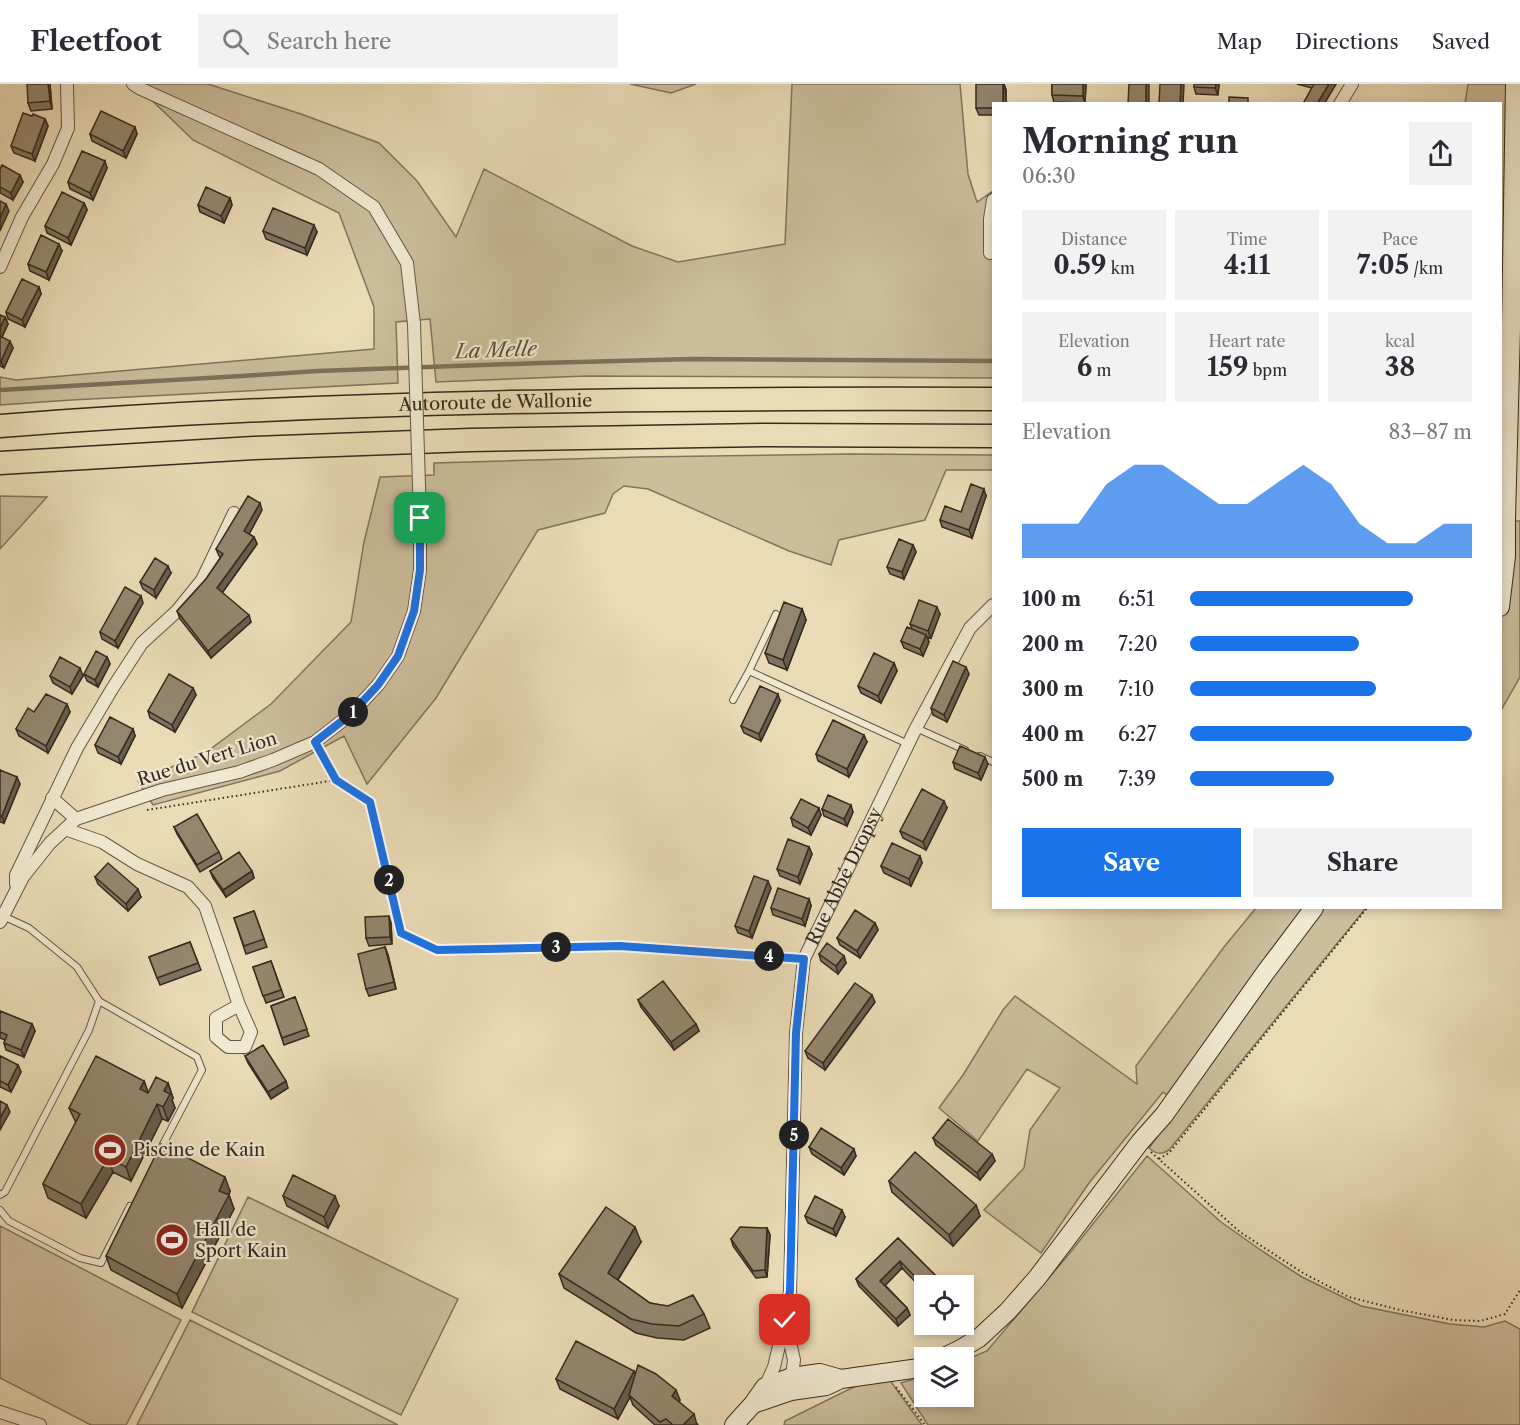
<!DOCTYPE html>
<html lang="en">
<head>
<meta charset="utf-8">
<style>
  :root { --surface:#fff; --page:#f2f2f3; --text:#2b2b33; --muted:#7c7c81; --line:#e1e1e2; --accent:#1a73e8 }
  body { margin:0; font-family:"Libre Caslon Text",serif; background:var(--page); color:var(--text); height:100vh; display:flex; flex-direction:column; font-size:22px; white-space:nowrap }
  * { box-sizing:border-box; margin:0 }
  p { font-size:20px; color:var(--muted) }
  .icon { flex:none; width:33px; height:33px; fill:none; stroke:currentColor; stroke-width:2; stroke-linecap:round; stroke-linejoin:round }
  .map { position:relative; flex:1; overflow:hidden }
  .drawer { position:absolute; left:992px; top:18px; width:510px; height:807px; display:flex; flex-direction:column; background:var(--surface); border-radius:0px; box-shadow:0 3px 9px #0003 }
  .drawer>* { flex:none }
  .fabs { position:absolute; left:914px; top:1191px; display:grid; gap:12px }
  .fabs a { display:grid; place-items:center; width:60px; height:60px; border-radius:0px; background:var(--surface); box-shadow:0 3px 9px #0003; font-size:30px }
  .pin { position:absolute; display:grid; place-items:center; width:51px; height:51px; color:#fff; margin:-26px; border-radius:12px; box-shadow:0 3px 9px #0006 }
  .km { position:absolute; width:30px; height:30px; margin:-15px; border-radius:50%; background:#222; color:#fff; font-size:16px; line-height:30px; text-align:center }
  .round { display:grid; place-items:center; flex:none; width:63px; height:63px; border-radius:0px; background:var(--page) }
  .headline { display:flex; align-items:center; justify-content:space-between; height:102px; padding:0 30px }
  h1 { font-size:33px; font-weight:700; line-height:45px }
  .metrics { display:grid; grid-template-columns:repeat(3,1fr); gap:9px; height:102px; padding:6px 30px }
  .metrics div { display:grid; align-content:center; border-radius:0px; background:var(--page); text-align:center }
  .metrics b { font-size:26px; font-weight:700 }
  .metrics small { font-size:16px; font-weight:400 }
  .metrics p { font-size:16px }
  .chart { height:168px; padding:12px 30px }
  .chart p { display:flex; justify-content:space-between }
  .chart svg { width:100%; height:108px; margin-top:6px; fill:var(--accent); opacity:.7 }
  .primary-button { display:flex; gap:12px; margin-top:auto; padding:12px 30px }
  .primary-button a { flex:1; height:69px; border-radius:0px; background:var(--accent); color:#fff; font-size:24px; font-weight:700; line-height:69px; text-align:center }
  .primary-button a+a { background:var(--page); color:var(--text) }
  ul { padding:0 30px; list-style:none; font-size:20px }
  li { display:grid; grid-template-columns:96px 72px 1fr; align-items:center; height:45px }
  li i { height:15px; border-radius:8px; background:var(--accent) }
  header { display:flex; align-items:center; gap:36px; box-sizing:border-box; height:84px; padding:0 30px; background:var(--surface); border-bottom:2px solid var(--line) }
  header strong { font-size:28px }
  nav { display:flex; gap:33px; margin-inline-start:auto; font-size:21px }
  .search { width:420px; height:54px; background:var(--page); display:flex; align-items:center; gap:15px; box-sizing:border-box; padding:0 21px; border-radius:0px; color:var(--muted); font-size:22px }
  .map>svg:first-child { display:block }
</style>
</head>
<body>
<header>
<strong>Fleetfoot</strong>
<div class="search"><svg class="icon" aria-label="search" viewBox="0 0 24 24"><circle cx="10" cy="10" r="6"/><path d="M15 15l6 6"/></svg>Search here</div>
<nav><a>Map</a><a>Directions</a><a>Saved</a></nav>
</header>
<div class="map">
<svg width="1520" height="1341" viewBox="0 0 1520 1341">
  <rect width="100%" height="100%" fill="#eadbb6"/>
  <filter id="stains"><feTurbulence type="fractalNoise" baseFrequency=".00333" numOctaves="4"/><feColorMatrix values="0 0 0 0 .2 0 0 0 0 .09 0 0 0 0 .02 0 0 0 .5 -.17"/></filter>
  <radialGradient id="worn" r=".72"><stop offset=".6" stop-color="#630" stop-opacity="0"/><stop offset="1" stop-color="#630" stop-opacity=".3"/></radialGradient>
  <path fill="#ccbd9c" stroke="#82745e" stroke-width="1.5" d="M135,0H208L301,30L379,59L417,97L456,153L484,85L632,162L678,178L785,160L792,0H960L968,90L977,118L993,107V294L586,292L436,298L430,235L396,238L398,299L71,316L0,321V293L16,296L374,265V223L339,129L193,56Z
    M630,0H696L671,9Z
    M1468,0H1520V240H1500V20H1465Z
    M848,370L993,371V386H946L925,436L839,456L831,481L789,467L648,405L624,402L613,410L605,429L538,446L436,614L367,700L344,652L280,687L153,721L138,697L205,669L271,620L351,538L364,458L380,393L434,391V379L640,373Z
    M0,412L47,413L0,465Z
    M1500,437H1520V593L1500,628Z
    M1256,824H1366L1169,1066C1161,1071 1156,1070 1149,1064L1180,1021L1163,1008L1089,1099L1041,1169L984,1126L1024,1084L1030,1046L1060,1004L1027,985L978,1057L939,1024L963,991L1003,926L1015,912L1137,1000L1136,982L1224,863Z
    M1147,1072L1221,1138L1262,1167L1302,1193L1361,1222L1450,1240L1484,1243L1505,1237L1520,1245V1341H928L901,1299L924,1292V1312H963V1277L987,1267L1069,1170Z
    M248,1113L458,1215L401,1331L192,1228Z
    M0,1142L181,1236L126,1341H91L0,1294Z
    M190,1236L398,1341H137Z
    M884,1288L922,1341H784L785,1337Z"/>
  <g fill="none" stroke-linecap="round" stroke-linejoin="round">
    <path stroke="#7e705b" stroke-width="4.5" d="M0,306L242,292L318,287L541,279L692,275L993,277"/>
    <g stroke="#645645" stroke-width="8">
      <path id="lane" d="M776,530L749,587L908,660
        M733,616L749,587
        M916,644L965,666
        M980,672L993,678
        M99,917L197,973L202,986L160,1066
        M0,1111L5,1108L89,946L99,917L77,883L29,844L3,832
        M0,1126L9,1137L80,1174L101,1179L130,1122"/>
    </g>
    <g stroke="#645645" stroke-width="14">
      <g id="street">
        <path d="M133,0L139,4L319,85L374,123L407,179L414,240"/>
        <path d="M1340,20L1352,0"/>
        <path d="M990,169V135L993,116"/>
        <path d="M0,183L22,133L53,80L68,44L67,0"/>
        <path d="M52,714L76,735"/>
        <path d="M65,745L102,758L137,780L188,803L205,822L239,921L251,948L245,963H228L216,953V934L239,921"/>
        <path d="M16,800V791L77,664L112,605L142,559L177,527L202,496L234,429"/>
        <path d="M0,838L23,793L50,759L76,735L162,706L239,688L273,676L315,658L351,630L378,601L398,572L414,527L420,486V434"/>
        <path id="s1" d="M785,1236L790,1207L796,949L804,875L916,644L970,544L993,521"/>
        <path d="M765,1303L774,1283L785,1236L794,1276L791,1299"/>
        <path d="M0,1328L40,1341"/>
      </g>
    </g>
    <g stroke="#372a1f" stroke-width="20">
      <path id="secondary" d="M1511,244L1515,0
        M1500,523L1506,472V435
        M942,1274L959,1266L979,1254L1008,1227L1037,1194L1140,1058L1164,1031L1265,889L1314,824
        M753,1320L791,1307L826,1302L841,1295L919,1284L924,1282
        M734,1341L753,1320L765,1303L792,1293L820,1289L841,1295"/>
    </g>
    <g stroke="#372a1f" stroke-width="25">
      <g id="highway">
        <path id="s2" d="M0,342C330,316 662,314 993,315"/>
        <path d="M0,379L254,364L470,356L762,351L993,352"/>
      </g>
    </g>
    <path stroke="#372a1f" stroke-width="2" stroke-dasharray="1.5 3" stroke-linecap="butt" d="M321,669L336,696
      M147,726L336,696L370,718L401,849L437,866L620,862L793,874
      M1151,1068L1240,1148L1303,1189L1349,1213L1400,1226L1453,1236L1480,1237L1505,1230L1520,1206
      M1159,1075L1169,1069L1367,824
      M896,1303L925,1341"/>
    <use href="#lane" stroke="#f1e8d0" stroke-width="6"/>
    <use href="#street" stroke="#f1e8d0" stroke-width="12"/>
    <use href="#secondary" stroke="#f1e8d0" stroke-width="18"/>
    <use href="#highway" stroke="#eadbb6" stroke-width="22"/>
    <g stroke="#645645" stroke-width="14" stroke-linecap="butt">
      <path id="street-bridge" d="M414,240L420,434"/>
    </g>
    <g stroke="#372a1f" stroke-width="20" stroke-linecap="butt">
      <path id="secondary-bridge" d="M1506,435L1511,244"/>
    </g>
    <use href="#street-bridge" stroke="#f1e8d0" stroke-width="12"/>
    <use href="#secondary-bridge" stroke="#f1e8d0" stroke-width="18"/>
  </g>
  <path fill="#7f735f" stroke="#372a1f" stroke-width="1.5" d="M50,0L52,25L31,27L28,19Z
    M1004,0L1006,6V20H993V31H979L976,24Z
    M1052,0H1086L1085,19L1054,18L1052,11Z
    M1219,0L1218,11L1196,10L1194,3Z
    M1297,0H1336L1324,20H1303L1312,4Z
    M32,32L45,35L48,42L35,77L14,69L11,62Z
    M90,50H137L126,74L92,57Z
    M107,84L93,116L70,105L68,98Z
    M0,85L23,98L13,116L0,109Z
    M230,114L232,121L224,139L200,128L198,121Z
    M84,119L87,126L71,161L47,149L45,142Z
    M263,147L317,148L307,171L266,155Z
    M62,167L49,196L30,187L28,180Z
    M39,203L41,210L25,243L8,235L6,228Z
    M0,231L5,233L8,240L2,253L13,264L4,284L0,282Z
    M986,412L972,454L942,443L940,436L961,428Z
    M262,426L249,450L254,453L257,460L222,509L251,538L211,574L180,535L177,527L206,495L221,473L219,472L216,465Z
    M913,461L916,468L904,495L890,490L887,483Z
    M171,489L156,514L143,505L140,498Z
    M143,519L118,564L102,555L100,548Z
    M802,525L806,536L787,586L769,579L765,569Z
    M940,530L931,554L927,553L929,558L923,572L904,564L901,557L912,545L910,540Z
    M107,573L110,580L98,603L87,597L84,590Z
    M894,579L897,587L881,619L861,609L858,602Z
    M969,590L947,638L933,631L931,624Z
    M50,592H83L72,610L53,599Z
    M193,604L196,611L175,648L150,634L148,627Z
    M780,617L761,657L744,649L741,642Z
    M34,628H70L48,669L19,652L16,645Z
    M133,645L135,652L121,680L98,669L95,661Z
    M867,658L849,693L818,677L816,670Z
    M953,678L988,680L981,696L955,685Z
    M0,686L20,700L4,739L0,738Z
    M947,724L926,766L903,754L900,747Z
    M822,725L853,728L847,742L824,732Z
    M821,731L811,751L793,742L791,734Z
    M174,743L219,768L222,775L200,788L177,750Z
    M809,763L812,770L800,800L780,792L777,785Z
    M920,772L922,779L911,802L884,789L881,782Z
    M210,787H252L254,794L226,813L213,794Z
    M95,793L141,813L128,827L98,800Z
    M771,804L752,854L738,849L735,842Z
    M809,815L811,822L805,842L773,831L771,824Z
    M254,827L267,863L246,870L234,834Z
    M391,839L392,860L369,862L366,854Z
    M875,839L878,846L860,874L840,861L837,854Z
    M190,858L201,886L160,901L149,873Z
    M385,863L388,871L396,905L369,912L366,905Z
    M819,870L844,872L846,879L838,890L821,877Z
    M271,877L284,913L266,919L253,883Z
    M295,913L309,952L284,961L271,922Z
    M638,916L696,940L699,947L674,966L641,923Z
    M875,918L825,986L808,974L805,967Z
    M0,927L32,940L35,947L24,973L6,966L4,959L5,956L0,954Z
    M0,972L18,981L21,988L11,1008L0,1003Z
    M245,972L288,1004L271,1015L248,979Z
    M144,997L148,1008L168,999L173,1014L172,1016L175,1024L168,1037L162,1035L131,1097L113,1088L86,1134L48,1114L43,1100L76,1039L69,1024Z
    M933,1054L992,1070L995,1077L980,1096L936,1061Z
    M809,1063L856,1072L844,1091L812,1070Z
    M889,1097L976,1121L980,1132L953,1162L892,1108Z
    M230,1107L229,1111L234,1125L182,1224L111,1186L106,1172Z
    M283,1112L339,1122L328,1144L287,1122Z
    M805,1132L845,1133L836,1152L808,1139Z
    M767,1144L770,1151L767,1193L756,1194L733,1162L731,1155Z
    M898,1154L938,1194L940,1201L924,1202V1207L902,1184L885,1201L907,1224L910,1231L898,1242L859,1202L856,1195Z
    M641,1158L618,1196L650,1219L704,1230L710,1244L684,1256L657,1254L636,1249L564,1204L559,1190Z
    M635,1291L680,1316L679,1318L698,1341H655L633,1321L630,1313L618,1335L560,1305L556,1295Z"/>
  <path fill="#685e4d" stroke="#372a1f" stroke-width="1.5" d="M48,0H50L52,25L50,17Z
    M1004,0L1006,6V20H1003Z
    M1083,0H1086L1085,19L1083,12Z
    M1146,0H1149V20H1146Z
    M1181,0H1184L1183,20H1180Z
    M1216,0H1219L1218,11L1215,4Z
    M1329,0H1336L1324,20H1317Z
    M45,35L48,42L35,77L32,70Z
    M135,43L137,50L126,74L123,67Z
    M105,77L107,84L93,116L90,109Z
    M20,91L23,98L13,116L11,109Z
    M230,114L232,121L224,139L221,132Z
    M84,119L87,126L71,161L68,154Z
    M6,120L9,127L0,147V134Z
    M314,141L317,148L307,171L305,164Z
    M59,160L62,167L49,196L46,188Z
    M39,203L41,210L25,243L22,236Z
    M5,233L8,240L0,257V244Z
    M10,257L13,264L4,284L1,277Z
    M984,405L986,412L972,454L969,446Z
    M260,419L262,426L247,454L244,447Z
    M254,453L257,460L220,512L217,504Z
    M913,461L916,468L904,495L902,488Z
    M168,482L171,489L156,514L154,506Z
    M141,512L143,519L118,564L115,557Z
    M937,523L940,530L931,554L928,547Z
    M802,525L806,536L787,586L783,576Z
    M249,531L251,538L211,574L208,567Z
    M926,551L929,558L923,572L920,565Z
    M107,573L110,580L98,603L95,596Z
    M894,579L897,587L881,619L878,612Z
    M966,583L969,590L947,638L944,631Z
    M80,584L83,592L72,610L70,603Z
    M193,604L196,611L175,648L172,641Z
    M778,610L780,617L761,657L759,650Z
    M67,620L70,628L48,669L46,662Z
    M133,645L135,652L121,680L118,673Z
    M864,651L867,658L849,693L847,685Z
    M985,673L988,680L981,696L978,689Z
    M17,693L20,700L4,739L2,732Z
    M944,717L947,724L926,766L923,758Z
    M851,721L853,728L847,742L844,735Z
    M819,724L821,731L811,751L808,744Z
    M809,763L812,770L800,800L798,793Z
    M920,772L922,779L911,802L909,795Z
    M252,787L254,794L226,813L223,806Z
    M768,797L771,804L752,854L749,847Z
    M138,805L141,813L128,827L126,820Z
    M809,815L811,822L805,842L802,835Z
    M389,832L391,839L392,860L390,853Z
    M875,839L878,846L860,874L857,867Z
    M385,863L388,871L396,905L394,898Z
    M844,872L846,879L838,890L836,882Z
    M872,911L875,918L825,986L823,979Z
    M32,940L35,947L24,973L21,966Z
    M696,940L699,947L674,966L671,958Z
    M18,981L21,988L11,1008L8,1001Z
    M144,997L149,1011L140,1005Z
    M286,997L288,1004L271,1015L268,1008Z
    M168,999L173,1014L172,1016L175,1024L168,1037L163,1023L164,1007Z
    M157,1020L162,1035L131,1097L126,1083Z
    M7,1021L10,1028L0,1046V1034Z
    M854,1065L856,1072L844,1091L841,1084Z
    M992,1070L995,1077L980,1096L977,1089Z
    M108,1074L113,1088L86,1134L81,1120Z
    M225,1093L230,1107L227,1114L229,1111L234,1125L182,1224L177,1210Z
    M335,1112L339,1122L328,1144L324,1133Z
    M976,1121L980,1132L953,1162L949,1151Z
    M842,1126L845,1133L836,1152L833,1145Z
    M635,1143L641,1158L613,1203L608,1189Z
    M767,1144L770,1151L767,1193L765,1186Z
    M900,1177L902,1184L883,1204L880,1197Z
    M938,1194L940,1202H930Z
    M907,1224L910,1231L898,1242L896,1235Z
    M634,1287L638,1298L629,1311L630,1313L618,1335L614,1325Z
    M676,1306L680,1316L676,1323L672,1312Z
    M694,1330L697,1341H683Z"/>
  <path fill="#94866e" stroke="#372a1f" stroke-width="1.5" d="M27,0H48L50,17L28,19Z
    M976,0H1003V20H993V24H976Z
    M1052,0H1083V12L1052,11Z
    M1129,0H1146V20H1128Z
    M1160,0H1181L1180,20H1159Z
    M1194,0H1216L1215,4L1194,3Z
    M1314,0H1329L1317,20H1303Z
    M1229,13L1248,14V20H1229Z
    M101,27L135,43L123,67L90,50Z
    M23,29L32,32L33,30L45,35L32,70L11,62Z
    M82,67L105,77L90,109L68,98Z
    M2,81L20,91L11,109L0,103V85Z
    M206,103L230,114L221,132L198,121Z
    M62,108L84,119L68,154L45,142Z
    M0,117L6,120L0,134Z
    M273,124L314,141L305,164L263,147Z
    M41,151L59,160L46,188L28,180Z
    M22,195L39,203L22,236L6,228Z
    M0,231L5,233L0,244Z
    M0,252L10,257L1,277L0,276Z
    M971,400L984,405L969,446L940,436L945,422L961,428Z
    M248,412L260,419L244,447L254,453L217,504L249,531L208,567L177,527L206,495L223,470L216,465Z
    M899,455L913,461L902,488L887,483Z
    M155,474L168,482L154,506L140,498Z
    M125,503L141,512L115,557L100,548Z
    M919,516L937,523L928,547L910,540Z
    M784,518L802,525L783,576L765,569Z
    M907,543L926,551L920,565L901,557Z
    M96,567L107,573L95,596L84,590Z
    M874,569L894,579L878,612L858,602Z
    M60,573L80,584L70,603L50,592Z
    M953,577L966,583L944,631L931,624Z
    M169,590L193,604L172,641L148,627Z
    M760,602L778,610L759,650L741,642Z
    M46,610L67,620L46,662L16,645L28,624L34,628Z
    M110,633L133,645L118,673L95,661Z
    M833,636L864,651L847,685L816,670Z
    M960,662L985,673L978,689L953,678Z
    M0,686L17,693L2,732H0Z
    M922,705L944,717L923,758L900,747Z
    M828,711L851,721L844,735L822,725Z
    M801,715L819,724L808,744L791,734Z
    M197,730L219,768L197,781L174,743Z
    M788,755L809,763L798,793L777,785Z
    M892,759L920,772L909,795L881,782Z
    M239,768L252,787L223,806L210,787Z
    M108,779L138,805L126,820L95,793Z
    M754,792L768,797L749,847L735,842Z
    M778,804L809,815L802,835L771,824Z
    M855,826L875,839L857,867L837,854Z
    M254,827L264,855L244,862L234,834Z
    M389,832L390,853L366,854L365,833Z
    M190,858L198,879L157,894L149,873Z
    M827,859L844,872L836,882L819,870Z
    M385,863L394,898L366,905L358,870Z
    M271,877L281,906L263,912L253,883Z
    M663,897L696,940L671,958L638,916Z
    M855,899L872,911L823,979L805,967Z
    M295,913L307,945L282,954L271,922Z
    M0,927L32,940L21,966L4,959L7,951L0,948Z
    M263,961L286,997L268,1008L245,972Z
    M0,972L18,981L8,1001L0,997Z
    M96,972L144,997L140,1005L148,1009L156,993L168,999L164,1007L170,1010L163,1023L157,1020L126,1083L108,1074L81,1120L43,1100L80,1030L69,1024Z
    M0,1017L7,1021L0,1034Z
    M948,1035L992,1070L977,1089L933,1054Z
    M821,1044L854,1065L841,1084L809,1063Z
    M161,1060L225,1093L219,1107L229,1111L177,1210L106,1172Z
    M915,1068L976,1121L949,1151L889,1097Z
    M293,1091L335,1112L324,1133L283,1112Z
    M815,1112L842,1126L833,1145L805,1132Z
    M606,1123L635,1143L608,1189L650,1219L668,1222L693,1211L704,1230L679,1242L652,1240L631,1235L559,1190Z
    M740,1143L767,1144L765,1186L753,1187L731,1155Z
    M898,1154L938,1194L930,1202H924L900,1177L880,1197L907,1224L896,1235L856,1195Z
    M576,1257L634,1287L614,1325L556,1295Z
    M638,1281L656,1290L676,1306L672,1312L694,1330L683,1341H673L666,1335L660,1338L629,1311Z"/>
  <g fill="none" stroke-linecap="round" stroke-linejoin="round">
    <g stroke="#fff" stroke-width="12">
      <path id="route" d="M420,434V486L414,527L398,572L378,601L351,630L315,658L336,696L370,718L401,849L437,866L620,862L804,875L796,949L790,1207L785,1236"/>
    </g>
    <use href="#route" stroke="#1a73e8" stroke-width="8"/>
  </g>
  <defs>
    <g id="stadium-disc" transform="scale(1.725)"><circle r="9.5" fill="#8f2418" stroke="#f1e8d0"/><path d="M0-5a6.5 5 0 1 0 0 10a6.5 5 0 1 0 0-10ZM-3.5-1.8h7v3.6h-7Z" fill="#fff"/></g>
  </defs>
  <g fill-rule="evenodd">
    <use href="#stadium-disc" x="110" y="1066"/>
    <use href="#stadium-disc" x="172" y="1156"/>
  </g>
  <g text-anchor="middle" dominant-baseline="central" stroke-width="4.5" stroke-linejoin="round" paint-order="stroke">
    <g font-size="18" fill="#372a1f" stroke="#f1e8d0">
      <text stroke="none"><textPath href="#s2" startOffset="496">Autoroute de Wallonie</textPath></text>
      <text transform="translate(207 675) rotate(-17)">Rue du Vert Lion</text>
      <text stroke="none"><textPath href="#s1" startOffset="454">Rue Abbé Dropsy</textPath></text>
    </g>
    <g font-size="18" fill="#372a1f" stroke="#f1e8d0" text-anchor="start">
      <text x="133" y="1066">Piscine de Kain</text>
      <text x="195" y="1146">Hall de<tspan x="195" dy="21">Sport Kain</tspan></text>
    </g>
    <g font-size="20" font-style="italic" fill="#5a4d3d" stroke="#f1e8d0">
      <text transform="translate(496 266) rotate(-2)">La Melle</text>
    </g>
  </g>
  <rect width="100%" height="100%" filter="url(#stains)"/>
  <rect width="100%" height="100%" fill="url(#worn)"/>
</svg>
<div class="fabs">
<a><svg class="icon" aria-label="locate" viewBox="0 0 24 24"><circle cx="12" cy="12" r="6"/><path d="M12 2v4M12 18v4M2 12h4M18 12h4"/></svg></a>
<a><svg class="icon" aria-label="layers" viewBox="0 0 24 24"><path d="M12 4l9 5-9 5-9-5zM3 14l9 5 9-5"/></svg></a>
</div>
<div class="pin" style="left:420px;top:434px;background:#1e9e55"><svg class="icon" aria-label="arrive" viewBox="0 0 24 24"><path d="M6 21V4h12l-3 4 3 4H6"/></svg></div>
<div class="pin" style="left:785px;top:1236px;background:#d93025"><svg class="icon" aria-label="check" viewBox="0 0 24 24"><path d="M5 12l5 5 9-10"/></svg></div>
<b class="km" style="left:353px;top:628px">1</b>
<b class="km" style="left:389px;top:796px">2</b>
<b class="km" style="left:556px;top:863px">3</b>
<b class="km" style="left:769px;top:872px">4</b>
<b class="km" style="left:794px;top:1051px">5</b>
<section class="drawer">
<div class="headline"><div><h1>Morning run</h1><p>06:30</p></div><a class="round"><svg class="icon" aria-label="share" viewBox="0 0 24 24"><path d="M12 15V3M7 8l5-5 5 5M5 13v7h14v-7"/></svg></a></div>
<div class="metrics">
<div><p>Distance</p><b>0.59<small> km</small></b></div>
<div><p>Time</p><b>4:11</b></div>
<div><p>Pace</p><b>7:05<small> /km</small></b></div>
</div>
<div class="metrics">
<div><p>Elevation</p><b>6<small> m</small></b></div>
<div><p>Heart rate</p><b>159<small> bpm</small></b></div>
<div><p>kcal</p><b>38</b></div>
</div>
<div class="chart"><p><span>Elevation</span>83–87 m</p>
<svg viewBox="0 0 160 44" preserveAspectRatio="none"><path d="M0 44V30L10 30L20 30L30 14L40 6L50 6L60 14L70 22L80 22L90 14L100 6L110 14L120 30L130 38L140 38L150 30L160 30V44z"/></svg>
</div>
<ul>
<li><b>100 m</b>6:51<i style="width:79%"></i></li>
<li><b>200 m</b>7:20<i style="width:60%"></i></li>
<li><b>300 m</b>7:10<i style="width:66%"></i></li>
<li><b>400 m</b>6:27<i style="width:100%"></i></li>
<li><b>500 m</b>7:39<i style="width:51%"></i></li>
</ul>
<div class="primary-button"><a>Save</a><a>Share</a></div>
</section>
</div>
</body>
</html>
